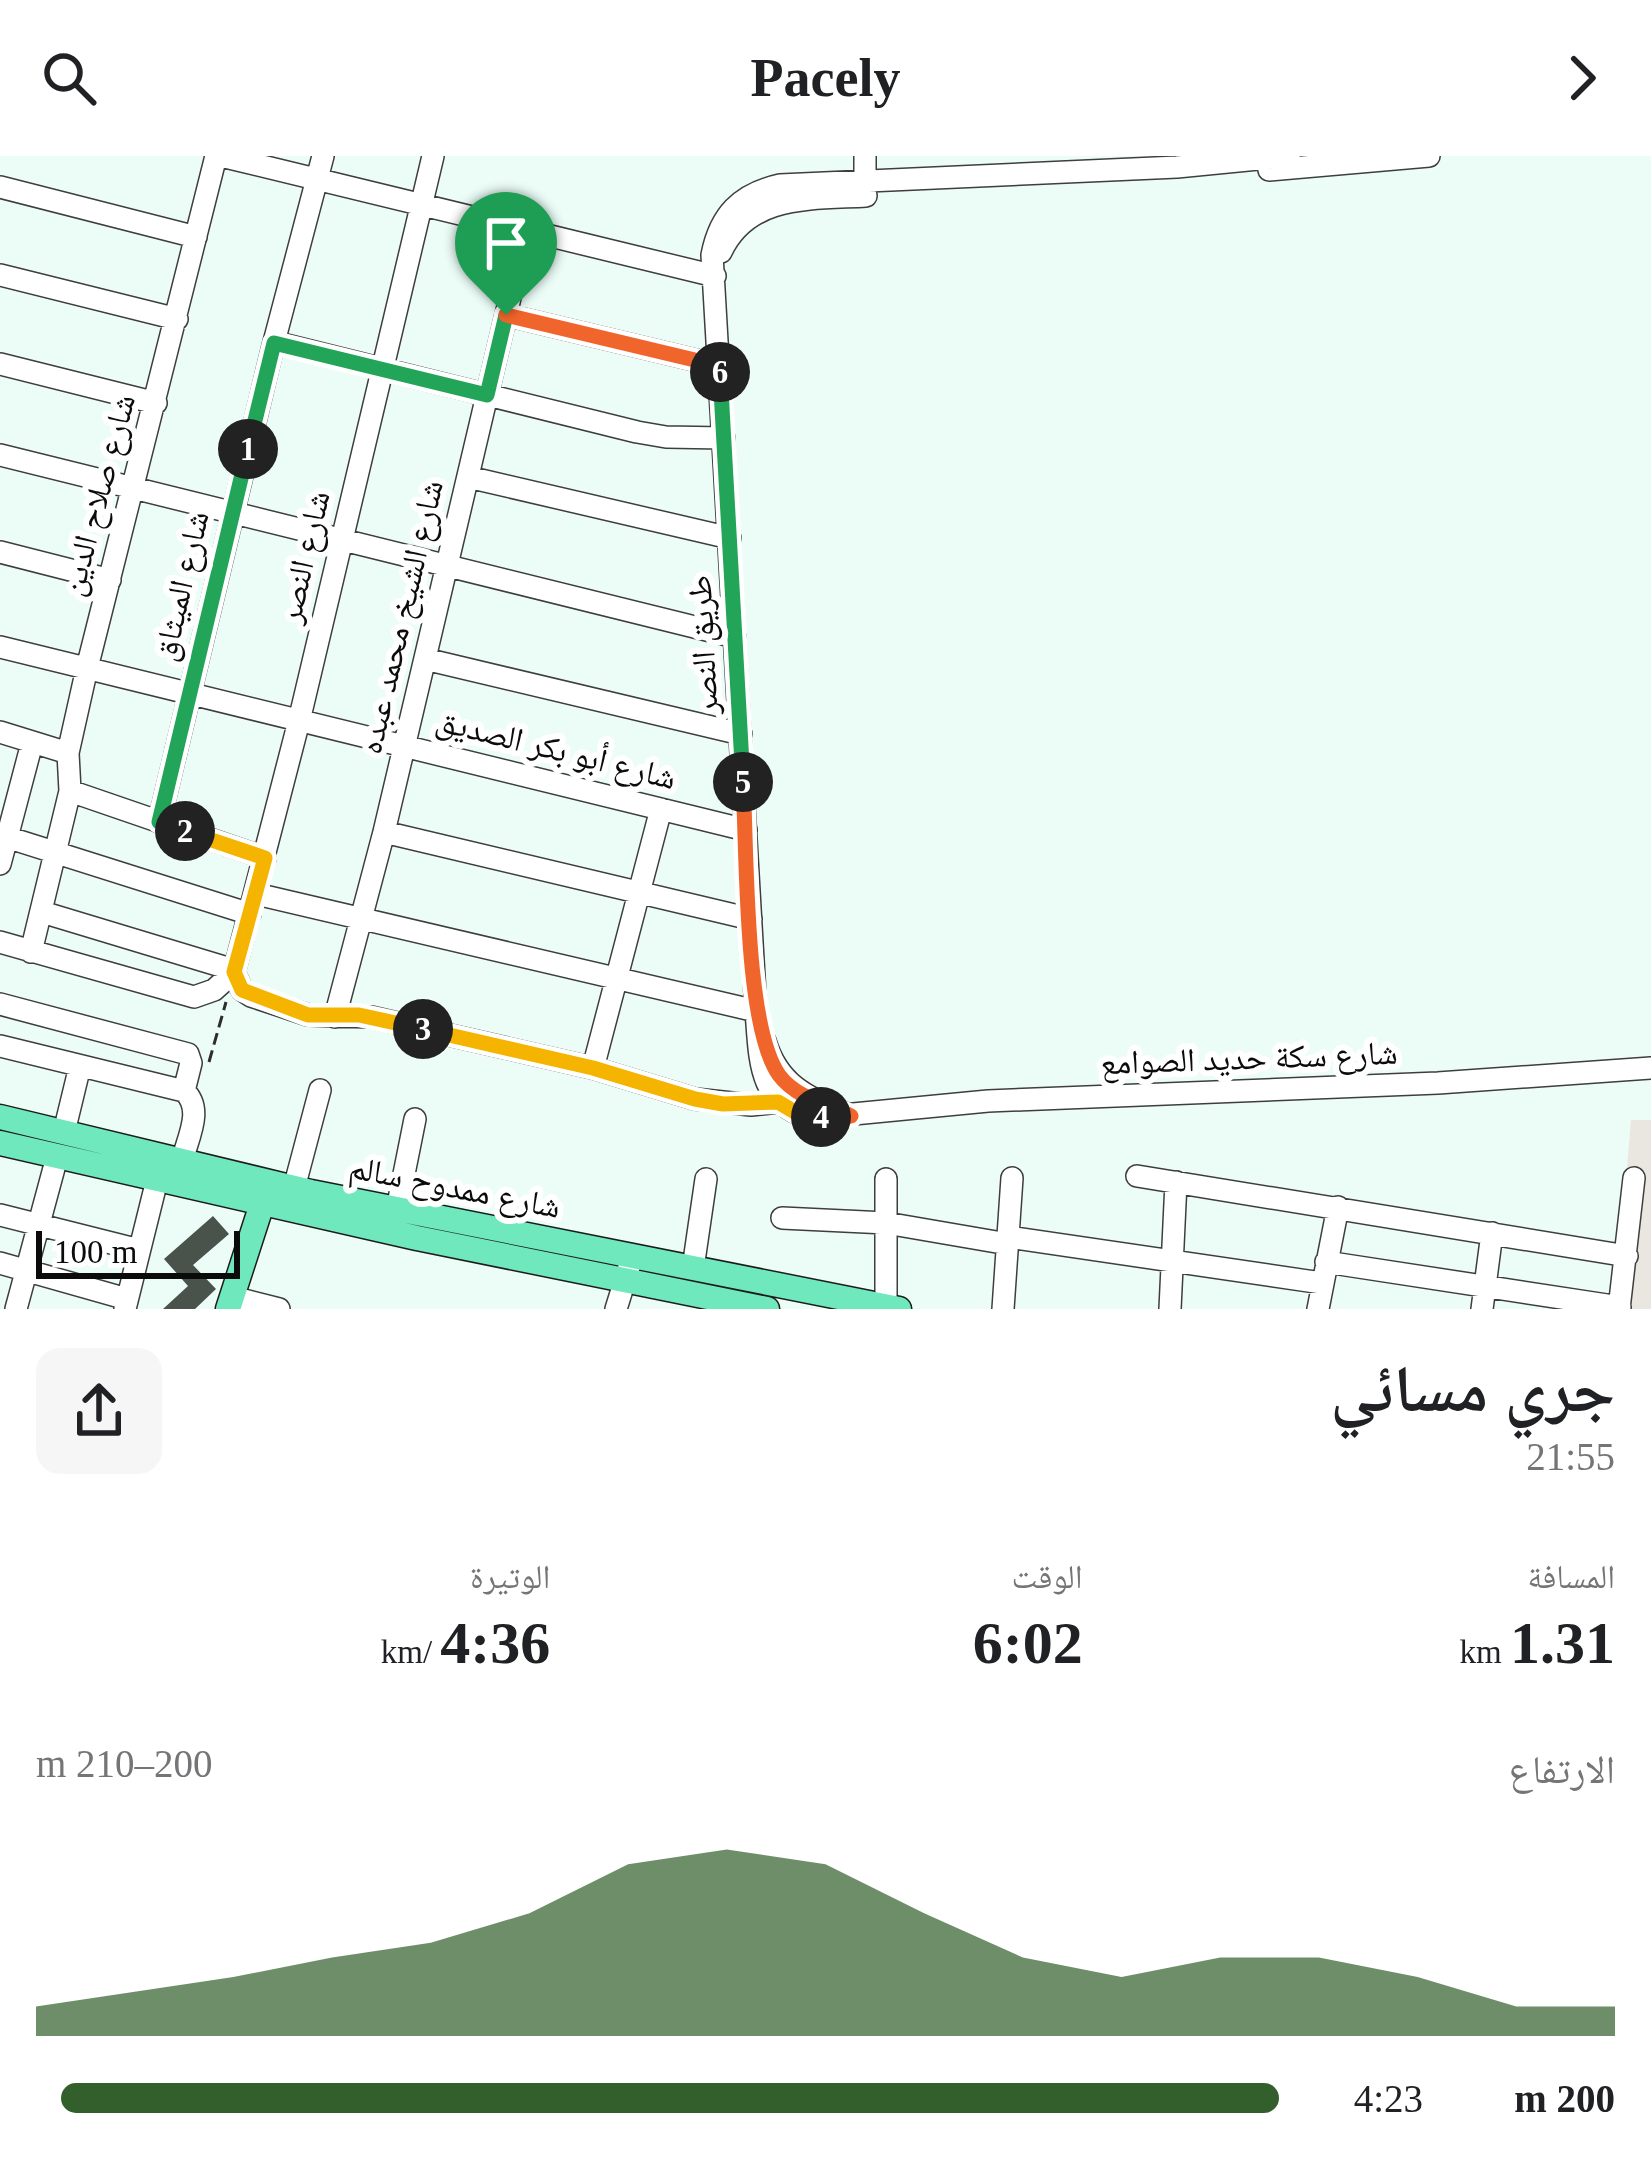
<!DOCTYPE html>
<html lang="ar">
<head>
<meta charset="utf-8">
<style>
  :root { --surface:#fff; --page:#f6f6f6; --text:#202124; --muted:#757577; --accent:#325f2b }
  body { margin:0; font-family:"Times New Roman","Noto Naskh Arabic",serif; background:var(--page); color:var(--text); direction:rtl; height:100vh; display:flex; flex-direction:column; font-size:45px; white-space:nowrap }
  * { box-sizing:border-box; margin:0 }
  p { font-size:39px; color:var(--muted) }
  .icon { flex:none; width:66px; height:66px; fill:none; stroke:currentColor; stroke-width:2; stroke-linecap:round; stroke-linejoin:round }
  .map { position:relative; height:1153px; overflow:hidden; direction:ltr }
  .drawer { display:flex; flex-direction:column; background:var(--surface); flex:1 }
  .drawer>* { flex:none }
  .scale { position:absolute; left:36px; bottom:30px; width:204px; box-sizing:border-box; padding-left:12px; border:6px solid #0b0b0b; border-top:0; font-size:33px; line-height:42px; white-space:nowrap; color:#0b0b0b; -webkit-text-stroke:9px #fff; paint-order:stroke }
  .pin { position:absolute; display:grid; place-items:center; width:102px; height:102px; color:#fff; margin:-123px -51px; border-radius:50% 50% 50% 0; rotate:-45deg; box-shadow:0 0 12px #0007 }
  .pin .icon { rotate:45deg }
  .km { position:absolute; width:60px; height:60px; margin:-30px; border-radius:50%; background:#222; color:#fff; font-size:33px; line-height:60px; text-align:center }
  .round { display:grid; place-items:center; flex:none; width:126px; height:126px; border-radius:24px; background:var(--page) }
  .headline { display:flex; align-items:center; justify-content:space-between; height:204px; padding:0 36px }
  h1 { font-size:66px; font-weight:600; line-height:90px }
  .metrics { display:grid; grid-template-columns:repeat(3,1fr); gap:18px; height:204px; padding:12px 36px }
  .metrics div { display:grid; align-content:center }
  .metrics b { font-size:60px; font-weight:600 }
  .metrics small { font-size:33px; font-weight:400 }
  .metrics p { font-size:33px }
  .chart { height:336px; padding:24px 36px }
  .chart p { display:flex; justify-content:space-between }
  .chart svg { width:100%; height:216px; margin-top:12px; fill:var(--accent); opacity:.7 }
  ul { padding:0 36px; list-style:none; font-size:39px }
  li { display:grid; grid-template-columns:192px 144px 1fr; align-items:center; height:90px }
  li i { height:30px; border-radius:15px; background:var(--accent) }
  header { display:flex; justify-content:space-between; align-items:center; height:156px; padding:0 36px; background:var(--surface); font-size:54px; font-weight:600 }
  .map>svg:first-child { display:block }
</style>
</head>
<body>
<header><svg class="icon" aria-label="forward" viewBox="0 0 24 24"><path d="M9 5l7 7-7 7"/></svg>Pacely<svg class="icon" aria-label="search" viewBox="0 0 24 24"><circle cx="10" cy="10" r="6"/><path d="M15 15l6 6"/></svg></header>
<div class="map">
<svg width="1651" height="1153" viewBox="0 0 1651 1153">
  <rect width="100%" height="100%" fill="#ecfdf7"/>
  <path fill="#e9e7e0" d="M1631,964H1651V1153H1615Z"/>
  <path fill="#49534c" d="M213,1060L229,1078L193,1109L216,1133L195,1153H163L188,1130L164,1103Z"/>
  <g fill="none" stroke-linecap="round" stroke-linejoin="round">
    <g stroke="#3e3e3e" stroke-width="24">
      <path id="minor" d="M221,0L715,120
        M1289,0L1177,11L780,29C740,38 720,59 712,99L756,855C760,901 757,949 812,962L988,945L1438,927L1651,912
        M1269,14L1429,0
        M865,25V0
        M0,31L196,81
        M721,96C748,38 811,43 866,40
        M0,119L177,163
        M506,159L720,210
        M274,186L637,276L666,281L724,282
        M0,208L156,247
        M0,299L735,481
        M468,321L730,382
        M0,396L110,424
        M0,491L746,674
        M425,503L741,578
        M0,576L68,597
        M70,635L265,702
        M159,666L274,186L323,0
        M384,676L751,763
        M0,679L250,758
        M0,708L32,587
        M256,738L756,855
        M42,756L234,814
        M0,786L194,841L214,834L234,816
        M31,796L70,635L68,597L87,512L216,0
        M234,816L299,565L433,0
        M234,816L242,834L251,840L308,859L371,861L593,912L695,943L751,949L779,946
        M0,848L188,898L191,907L184,935
        M335,861L384,676L526,74
        M765,885C778,928 805,940 844,957
        M0,890L184,935C204,953 188,981 182,1005
        M593,912L661,653
        M64,976L80,910
        M1137,1020L1627,1100
        M294,1032L320,934
        M397,1053L415,963
        M0,1059L139,1094
        M782,1062L886,1067L1008,1088
        M1008,1081L1322,1127
        M1326,1106L1620,1151
        M0,1107L127,1143
        M693,1112L706,1023
        M232,1141L279,1153
        M886,1150V1023
        M16,1153L57,1001
        M125,1153L157,1024
        M616,1153L630,1108
        M1003,1153L1012,1022
        M1170,1153L1176,1026
        M1318,1153L1338,1051
        M1482,1153L1492,1077
        M1619,1153L1634,1022"/>
    </g>
    <g stroke="#1c1c1c" stroke-width="27">
      <path id="major" d="M0,961L311,1036L899,1153
        M0,987L417,1082L767,1153
        M228,1153L262,1048"/>
    </g>
    <path stroke="#2d2d2d" stroke-width="3" stroke-dasharray="12 6" stroke-linecap="butt" d="M209,906L226,846"/>
    <use href="#minor" stroke="#fff" stroke-width="21"/>
    <use href="#major" stroke="#70e8bd" stroke-width="24"/>
  </g>
  <g fill="none" stroke-linecap="round" stroke-linejoin="round">
    <g stroke="#fff" stroke-width="24">
      <path id="split-1" d="M248,293L274,187L487,239L506,159"/>
    </g>
    <g stroke="#fff" stroke-width="24">
      <path id="split-2" d="M185,675L159,666L248,293"/>
    </g>
    <g stroke="#fff" stroke-width="24">
      <path id="split-3" d="M185,675L265,702L234,816L242,834L308,859H359L423,873"/>
    </g>
    <g stroke="#fff" stroke-width="24">
      <path id="split-4" d="M423,873L593,912L695,943L723,948L778,946L800,959L821,961"/>
    </g>
    <g stroke="#fff" stroke-width="24">
      <path id="split-5" d="M743,626C747,692 744,870 779,919C795,941 827,949 851,960L821,961"/>
    </g>
    <g stroke="#fff" stroke-width="24">
      <path id="split-6" d="M720,216L743,626"/>
    </g>
    <g stroke="#fff" stroke-width="24">
      <path id="split-7" d="M506,159L720,210V216"/>
    </g>
    <use href="#split-1" stroke="#22a559" stroke-width="15"/>
    <use href="#split-2" stroke="#22a559" stroke-width="15"/>
    <use href="#split-3" stroke="#f5b400" stroke-width="15"/>
    <use href="#split-4" stroke="#f5b400" stroke-width="15"/>
    <use href="#split-5" stroke="#f0652b" stroke-width="15"/>
    <use href="#split-6" stroke="#22a559" stroke-width="15"/>
    <use href="#split-7" stroke="#f0652b" stroke-width="15"/>
  </g>
  <g text-anchor="middle" dominant-baseline="central" stroke-width="12" stroke-linejoin="round" paint-order="stroke">
    <g font-size="33" fill="#0b0b0b" stroke="#fff">
      <text transform="translate(98 339) rotate(-75)">شارع صلاح الدين</text>
      <text transform="translate(304 401) rotate(-77)">شارع النصر</text>
      <text transform="translate(181 430) rotate(-77)">شارع الميثاق</text>
      <text transform="translate(401 461) rotate(-77)">شارع الشيخ محمد عبده</text>
      <text transform="translate(703 489) rotate(-93)">طريق النصر</text>
      <text transform="translate(556 593) rotate(14)">شارع أبو بكر الصديق</text>
      <text transform="translate(1249 902) rotate(-2)">شارع سكة حديد الصوامع</text>
      <text transform="translate(455 1031) rotate(11)">شارع ممدوح سالم</text>
    </g>
  </g>
</svg>
<div class="scale">100 m</div>
<div class="pin" style="left:506px;top:159px;background:#1e9e55"><svg class="icon" aria-label="arrive" viewBox="0 0 24 24"><path d="M6 21V4h12l-3 4 3 4H6"/></svg></div>
<b class="km" style="left:248px;top:293px">1</b>
<b class="km" style="left:185px;top:675px">2</b>
<b class="km" style="left:423px;top:873px">3</b>
<b class="km" style="left:821px;top:961px">4</b>
<b class="km" style="left:743px;top:626px">5</b>
<b class="km" style="left:720px;top:216px">6</b>
</div>
<section class="drawer">
<div class="headline"><div><h1>جري مسائي</h1><p>21:55</p></div><a class="round"><svg class="icon" aria-label="share" viewBox="0 0 24 24"><path d="M12 15V3M7 8l5-5 5 5M5 13v7h14v-7"/></svg></a></div>
<div class="metrics">
<div><p>المسافة</p><b>1.31<small> km</small></b></div>
<div><p>الوقت</p><b>6:02</b></div>
<div><p>الوتيرة</p><b>4:36<small> /km</small></b></div>
</div>
<div class="chart"><p><span>الارتفاع</span>200–210 m</p>
<svg viewBox="0 0 160 44" preserveAspectRatio="none"><path d="M0 44V38L10 35L20 32L30 28L40 25L50 19L60 9L70 6L80 9L90 19L100 28L110 32L120 28L130 28L140 32L150 38L160 38V44z"/></svg>
</div>
<ul>
<li><b>200 m</b>4:23<i style="width:98%"></i></li>
</ul>
</section>
</body>
</html>
